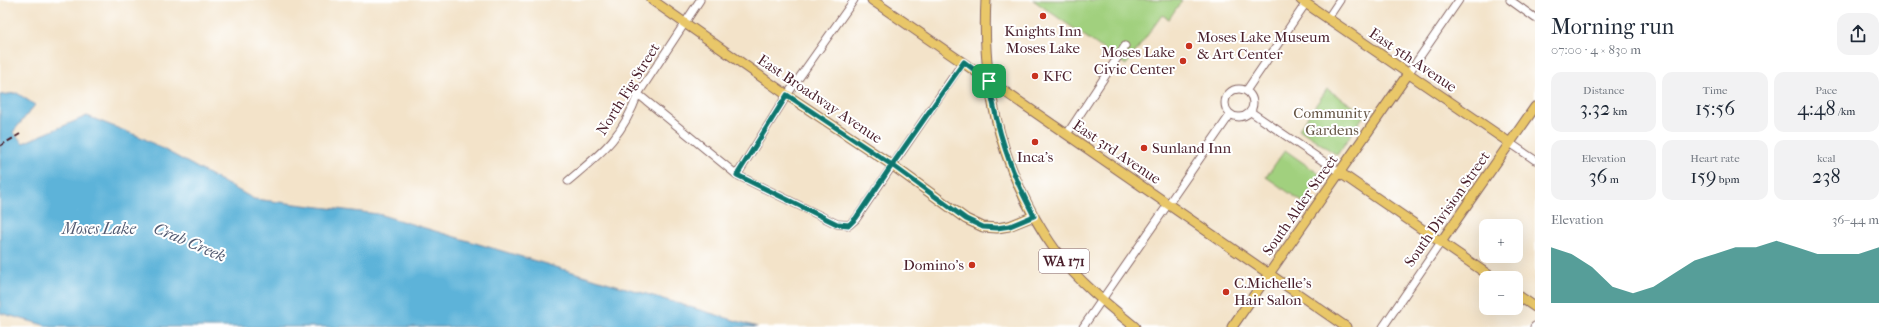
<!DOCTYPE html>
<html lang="en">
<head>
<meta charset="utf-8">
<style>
  :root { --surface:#fff; --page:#f2f2f3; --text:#1f2937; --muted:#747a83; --accent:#0f766e }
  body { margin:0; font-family:"IM FELL French Canon",serif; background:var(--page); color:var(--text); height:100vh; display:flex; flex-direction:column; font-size:15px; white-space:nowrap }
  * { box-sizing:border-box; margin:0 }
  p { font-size:13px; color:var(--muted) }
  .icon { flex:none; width:22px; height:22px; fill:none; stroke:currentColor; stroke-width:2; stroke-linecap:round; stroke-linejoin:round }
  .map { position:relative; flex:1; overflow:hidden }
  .sheet { display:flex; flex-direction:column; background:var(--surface); width:360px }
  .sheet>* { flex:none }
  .tools { position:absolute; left:1479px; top:219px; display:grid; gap:8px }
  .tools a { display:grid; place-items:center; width:44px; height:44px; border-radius:8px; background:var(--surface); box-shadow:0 4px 16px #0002; font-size:20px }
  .pin { position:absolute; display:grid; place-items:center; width:34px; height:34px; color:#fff; margin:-17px; border-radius:8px; box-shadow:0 2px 6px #0006 }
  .round { display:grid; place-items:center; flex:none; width:42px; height:42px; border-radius:12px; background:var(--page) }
  .overview { display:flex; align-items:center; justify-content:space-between; height:68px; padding:0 16px }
  h1 { font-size:22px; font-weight:600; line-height:30px }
  .figures { display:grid; grid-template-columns:repeat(3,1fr); gap:6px; height:68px; padding:4px 16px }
  .figures div { display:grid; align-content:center; border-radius:10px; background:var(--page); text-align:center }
  .figures b { font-size:20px; font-weight:600 }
  .figures small { font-size:11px; font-weight:400 }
  .figures p { font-size:11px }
  .chart { height:112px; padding:8px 16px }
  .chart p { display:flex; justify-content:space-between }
  .chart svg { width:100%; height:72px; margin-top:4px; fill:var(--accent); opacity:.7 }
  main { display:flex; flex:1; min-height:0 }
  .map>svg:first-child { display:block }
</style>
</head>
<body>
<main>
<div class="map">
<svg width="1535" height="327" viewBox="0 0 1535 327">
  <rect width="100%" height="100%" fill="#fff"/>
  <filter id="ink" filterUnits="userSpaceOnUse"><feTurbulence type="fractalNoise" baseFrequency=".025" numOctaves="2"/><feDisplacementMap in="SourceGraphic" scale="8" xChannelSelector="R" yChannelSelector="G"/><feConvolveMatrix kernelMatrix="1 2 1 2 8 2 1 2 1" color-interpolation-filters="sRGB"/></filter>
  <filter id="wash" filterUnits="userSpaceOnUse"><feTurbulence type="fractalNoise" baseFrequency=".012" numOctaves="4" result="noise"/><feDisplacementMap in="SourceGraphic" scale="16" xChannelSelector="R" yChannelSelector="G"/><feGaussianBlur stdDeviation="0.9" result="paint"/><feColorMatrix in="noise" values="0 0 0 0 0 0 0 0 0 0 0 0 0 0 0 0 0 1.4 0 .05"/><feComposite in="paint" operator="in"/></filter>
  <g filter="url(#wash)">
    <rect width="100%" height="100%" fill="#f3e3c9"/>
    <path fill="#a1d07e" stroke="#767854" d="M1033,0H1182L1169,19L1162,15L1126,65Z
      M1327,89L1365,114L1337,155L1299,129Z
      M1285,150L1322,176L1304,203L1266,177Z"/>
    <path fill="#5db3d9" stroke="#546982" d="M17,93L35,105L13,132L23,143L87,116L143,138L254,199L378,214L757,327H51L0,313V95Z"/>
  </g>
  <g filter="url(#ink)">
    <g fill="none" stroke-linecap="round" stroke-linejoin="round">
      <g stroke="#856462" stroke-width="9">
        <path id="minor" d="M1510,0L1535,18
          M1328,18L1340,0
          M1408,74L1459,0
          M1225 103a14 14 0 1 1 28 0a14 14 0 1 1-28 0Z
          M1246,91L1306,3
          M638,94L737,175L837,224L849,225L856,219L963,62
          M1251,112L1339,172
          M1067,134L1125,46
          M1510,143L1535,160
          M737,175L787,95L854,0
          M568,181C601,153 622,138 638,94L700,0
          M1083,327L1230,115
          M1383,327L1441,242
          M1534,327L1535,326"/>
      </g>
      <g stroke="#856462" stroke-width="11">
        <path id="major" d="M652,0L787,95L892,165L966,219L983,227L997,228L1009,226L1034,216
          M872,0L1346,327
          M986,0C981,91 1004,180 1058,254C1079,282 1108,305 1135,327
          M1301,0L1510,143
          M1339,172L1493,278
          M1441,242L1535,107
          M1516,294L1535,307
          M1232,327L1408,74"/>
      </g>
      <use href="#minor" stroke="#fff" stroke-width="7"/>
      <use href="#major" stroke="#e9c769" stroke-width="9"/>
      <path stroke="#4a1f2b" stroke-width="2" stroke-dasharray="6 3" stroke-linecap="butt" d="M0,146L20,134"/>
    </g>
  </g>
  <g fill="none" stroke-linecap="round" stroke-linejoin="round" filter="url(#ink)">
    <g stroke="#fff" stroke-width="8">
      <path id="route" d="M989,81L964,62L892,165L787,95L737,175L837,224L849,225L856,218L892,165L966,219L983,227L997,228L1010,226L1034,216C1010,171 997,130 989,81"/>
    </g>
    <use href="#route" stroke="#0f766e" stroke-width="5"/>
  </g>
  <g fill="#c8321e" stroke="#fff" stroke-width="1.5">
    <circle cx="1043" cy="16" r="4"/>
    <circle cx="1189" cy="46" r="4"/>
    <circle cx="1183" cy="61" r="4"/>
    <circle cx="1035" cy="76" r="4"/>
    <circle cx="1035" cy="142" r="4"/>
    <circle cx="1144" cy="148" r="4"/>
    <circle cx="972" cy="265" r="4"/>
    <circle cx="1226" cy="292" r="4"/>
  </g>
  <g text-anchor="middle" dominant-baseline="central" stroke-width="4" stroke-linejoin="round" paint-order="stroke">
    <rect fill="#fff" stroke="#80626b" stroke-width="1" x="1039" y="249" width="50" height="24" rx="3"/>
    <g font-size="14" font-weight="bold" fill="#4a1f2b">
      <text x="1064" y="261">WA 171</text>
    </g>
    <g font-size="15" fill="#4a1f2b" stroke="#fff" text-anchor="start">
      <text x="1043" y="31" text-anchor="middle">Knights Inn<tspan x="1043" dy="17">Moses Lake</tspan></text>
      <text x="1197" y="37">Moses Lake Museum<tspan x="1197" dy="17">&amp; Art Center</tspan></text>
      <text x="1175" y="52" text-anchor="end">Moses Lake<tspan x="1175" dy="17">Civic Center</tspan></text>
      <text x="1043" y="76">KFC</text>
      <text x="1152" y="148">Sunland Inn</text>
      <text x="1035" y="157" text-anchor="middle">Inca's</text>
      <text x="964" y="265" text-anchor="end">Domino's</text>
      <text x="1234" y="283">C.Michelle's<tspan x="1234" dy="17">Hair Salon</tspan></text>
    </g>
    <g font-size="15" fill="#4a1f2b" stroke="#fff">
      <text transform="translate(1413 60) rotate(34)">East 5th Avenue</text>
      <text transform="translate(628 89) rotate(-58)">North Fig Street</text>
      <text transform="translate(820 99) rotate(34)">East Broadway Avenue</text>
      <text transform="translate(1117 152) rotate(34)">East 3rd Avenue</text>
      <text transform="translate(1300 205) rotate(-55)">South Alder Street</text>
      <text transform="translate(1447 209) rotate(-55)">South Division Street</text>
    </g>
    <g font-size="15" fill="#645444" stroke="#fff">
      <text x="1332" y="113">Community<tspan x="1332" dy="17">Gardens</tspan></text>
    </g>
    <g font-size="16" font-style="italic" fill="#525a71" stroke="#fff">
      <text x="99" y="228">Moses Lake</text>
      <text transform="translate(190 242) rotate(23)">Crab Creek</text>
    </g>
  </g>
</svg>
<div class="tools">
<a>+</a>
<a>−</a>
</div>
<div class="pin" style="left:989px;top:81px;background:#1e9e55"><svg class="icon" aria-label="arrive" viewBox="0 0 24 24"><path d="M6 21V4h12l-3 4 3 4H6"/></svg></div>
</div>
<section class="sheet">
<div class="overview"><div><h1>Morning run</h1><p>07:00 · 4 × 830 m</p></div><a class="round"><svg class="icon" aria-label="share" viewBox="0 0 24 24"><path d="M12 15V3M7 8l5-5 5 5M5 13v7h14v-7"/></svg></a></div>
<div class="figures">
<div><p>Distance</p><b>3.32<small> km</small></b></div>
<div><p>Time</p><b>15:56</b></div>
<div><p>Pace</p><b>4:48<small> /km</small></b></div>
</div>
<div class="figures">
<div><p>Elevation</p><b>36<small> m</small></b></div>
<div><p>Heart rate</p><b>159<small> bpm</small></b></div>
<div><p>kcal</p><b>238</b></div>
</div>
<div class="chart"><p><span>Elevation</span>36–44 m</p>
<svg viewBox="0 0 160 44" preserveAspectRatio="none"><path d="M0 44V10L10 14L20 22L30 34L40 38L50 34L60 26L70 18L80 14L90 10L100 10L110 6L120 10L130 14L140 14L150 14L160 10V44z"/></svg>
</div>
</section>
</main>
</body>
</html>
